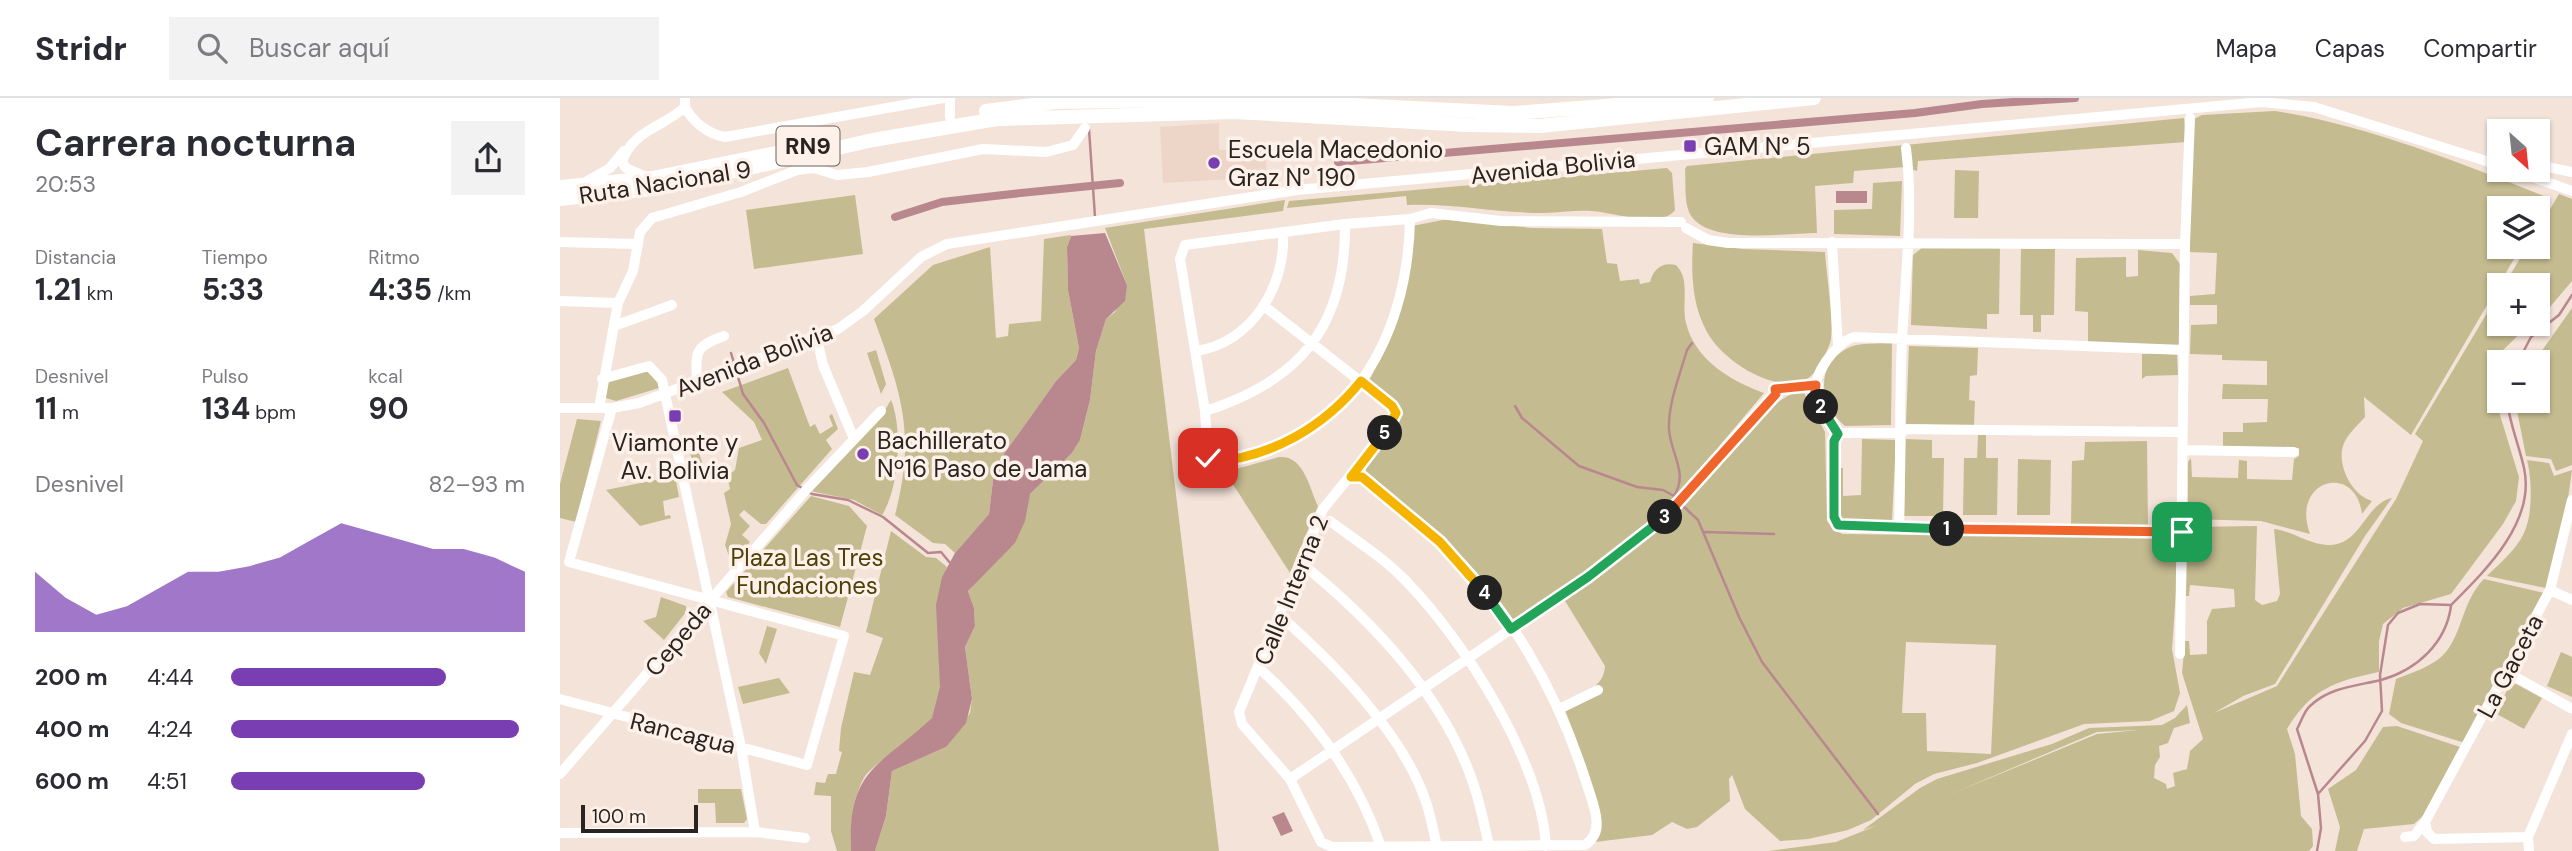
<!DOCTYPE html>
<html lang="es">
<head>
<meta charset="utf-8">
<style>
  :root { --surface:#fff; --page:#f2f2f3; --text:#2b2b33; --muted:#7c7c81; --line:#e1e1e2; --accent:#7a3eb3 }
  body { margin:0; font-family:"DM Sans",sans-serif; background:var(--page); color:var(--text); height:100vh; display:flex; flex-direction:column; font-size:26px; white-space:nowrap }
  * { box-sizing:border-box; margin:0 }
  p { font-size:23px; color:var(--muted) }
  .icon { flex:none; width:38px; height:38px; fill:none; stroke:currentColor; stroke-width:2; stroke-linecap:round; stroke-linejoin:round }
  .map { position:relative; flex:1; overflow:hidden }
  .sheet { display:flex; flex-direction:column; background:var(--surface); width:560px }
  .sheet>* { flex:none }
  .needle { width:46px; rotate:153deg }
  .buttons { position:absolute; left:1927px; top:21px; display:grid; gap:14px }
  .buttons a { display:grid; place-items:center; width:63px; height:63px; border-radius:0px; background:var(--surface); box-shadow:0 2px 5px #0004; font-size:35px }
  .scale { position:absolute; left:21px; bottom:18px; width:117px; box-sizing:border-box; padding-left:7px; border:4px solid #2a2421; border-top:0; font-size:19px; line-height:24px; white-space:nowrap; color:#2a2421; -webkit-text-stroke:5px #fef1e9; paint-order:stroke }
  .pin { position:absolute; display:grid; place-items:center; width:60px; height:60px; color:#fff; margin:-30px; border-radius:14px; box-shadow:0 4px 10px #0006 }
  .km { position:absolute; width:35px; height:35px; margin:-18px; border-radius:50%; background:#222; color:#fff; font-size:19px; line-height:35px; text-align:center }
  .round { display:grid; place-items:center; flex:none; width:74px; height:74px; border-radius:0px; background:var(--page) }
  .head { display:flex; align-items:center; justify-content:space-between; height:119px; padding:0 35px }
  h1 { font-size:38px; font-weight:700; line-height:52px }
  .metrics { display:grid; grid-template-columns:repeat(3,1fr); gap:10px; height:119px; padding:7px 35px }
  .metrics div { display:grid; align-content:center }
  .metrics b { font-size:30px; font-weight:700 }
  .metrics small { font-size:19px; font-weight:400 }
  .metrics p { font-size:19px }
  .chart { height:196px; padding:14px 35px }
  .chart p { display:flex; justify-content:space-between }
  .chart svg { width:100%; height:126px; margin-top:7px; fill:var(--accent); opacity:.7 }
  ul { padding:0 35px; list-style:none; font-size:23px }
  li { display:grid; grid-template-columns:112px 84px 1fr; align-items:center; height:52px }
  li i { height:18px; border-radius:9px; background:var(--accent) }
  header { display:flex; align-items:center; gap:42px; box-sizing:border-box; height:98px; padding:0 35px; background:var(--surface); border-bottom:2px solid var(--line) }
  header strong { font-size:33px }
  nav { display:flex; gap:38px; margin-inline-start:auto; font-size:24px }
  .search { width:490px; height:63px; background:var(--page); display:flex; align-items:center; gap:18px; box-sizing:border-box; padding:0 24px; border-radius:0px; color:var(--muted); font-size:26px }
  main { display:flex; flex:1; min-height:0 }
  .map>svg:first-child { display:block }
</style>
</head>
<body>
<header>
<strong>Stridr</strong>
<div class="search"><svg class="icon" aria-label="search" viewBox="0 0 24 24"><circle cx="10" cy="10" r="6"/><path d="M15 15l6 6"/></svg>Buscar aquí</div>
<nav><a>Mapa</a><a>Capas</a><a>Compartir</a></nav>
</header>
<main>
<section class="sheet">
<div class="head"><div><h1>Carrera nocturna</h1><p>20:53</p></div><a class="round"><svg class="icon" aria-label="share" viewBox="0 0 24 24"><path d="M12 15V3M7 8l5-5 5 5M5 13v7h14v-7"/></svg></a></div>
<div class="metrics">
<div><p>Distancia</p><b>1.21<small> km</small></b></div>
<div><p>Tiempo</p><b>5:33</b></div>
<div><p>Ritmo</p><b>4:35<small> /km</small></b></div>
</div>
<div class="metrics">
<div><p>Desnivel</p><b>11<small> m</small></b></div>
<div><p>Pulso</p><b>134<small> bpm</small></b></div>
<div><p>kcal</p><b>90</b></div>
</div>
<div class="chart"><p><span>Desnivel</span>82–93 m</p>
<svg viewBox="0 0 160 44" preserveAspectRatio="none"><path d="M0 44V23L10 32L20 38L30 35L40 29L50 23L60 23L70 21L80 18L90 12L100 6L110 9L120 12L130 15L140 15L150 18L160 23V44z"/></svg>
</div>
<ul>
<li><b>200 m</b>4:44<i style="width:73%"></i></li>
<li><b>400 m</b>4:24<i style="width:98%"></i></li>
<li><b>600 m</b>4:51<i style="width:66%"></i></li>
</ul>
</section>
<div class="map">
<svg width="2012" height="753" viewBox="0 0 2012 753">
  <rect width="100%" height="100%" fill="#f4e3d9"/>
  <path fill="#edd6c8" d="M659,25V52L705,51L707,79L603,85L600,29Z"/>
  <path fill="#c4bb90" fill-rule="evenodd" d="M1715,13C1807,27 1903,66 1989,100L1978,120V110H1939V149H1961L1851,337L1804,299L1805,319C1796,329 1784,339 1782,352C1779,371 1793,398 1812,403L1802,416C1796,364 1730,381 1750,436L1701,423L1628,421V364L1631,360L1632,379L1678,380L1679,362L1687,363V381L1732,382L1734,361L1739,358V350L1663,348V334H1683V325L1707,324L1708,301H1662L1663,286L1707,287V263L1662,262V257L1630,256L1631,227L1657,226V207H1630V198L1655,196L1657,155L1629,154L1634,21L1642,17Z
    M1624,20L1627,44L1358,63L1357,73L1345,69L1294,73L1293,85L1255,88L1257,135C1225,135 1144,148 1129,114C1124,101 1126,85 1125,71L1127,68Z
    M1107,70L1112,75L1115,112C1102,131 1051,114 1032,113C1015,112 999,115 983,115C937,115 893,105 847,107L846,98L727,110L729,103Z
    M1395,72L1419,73L1418,120H1394Z
    M1342,83L1340,138L1274,136V112L1312,111L1313,85Z
    M1999,96L2012,101V183L1978,223V187H1944L1967,149H1978V132Z
    M295,97L303,156L194,171L186,112Z
    M725,102L723,113L584,131L659,753H315L326,718L332,673L386,649L410,615L412,601L405,549L415,528L414,510L408,493L430,467L445,455L470,396L512,355L520,342L530,302L536,253L546,221L555,214L567,187L545,130Z
    M888,121L972,130L1042,131L1047,165L1057,166L1060,183L1079,181L1080,186L1090,184C1094,171 1101,164 1116,167C1131,182 1121,205 1126,225C1135,262 1171,283 1204,295L1102,416L1028,473L952,523C905,461 868,424 806,378V370L838,329L836,306L809,283L830,241L839,214L852,128Z
    M511,137L507,149L508,192L519,250L516,262L496,283L439,363L433,382L429,416L395,455L385,446L373,445L335,417C356,336 342,297 314,221L373,167L430,149L436,240L448,238L449,226L481,223L484,141Z
    M1133,145L1182,151L1265,154C1266,173 1275,230 1270,245C1266,256 1257,275 1247,281C1214,297 1162,262 1147,234C1132,207 1131,175 1133,145Z
    M1363,149H1440L1439,216H1427V231L1351,227L1353,157Z
    M1461,151H1495L1494,217H1481V234H1473V217H1460Z
    M1578,152L1612,155L1620,166L1619,248L1528,244V214L1515,213L1516,160L1566,159V179L1578,178Z
    M1939,195V226H1970L1942,253L1935,282L1940,317L1959,379L1956,403L1943,426L1891,496L1843,510L1823,526L1819,543V574C1775,583 1751,591 1727,631L1735,656L1741,718L1752,731L1753,748L1749,753H1209L1276,744L1318,727L1303,732L1360,690L1377,681L1492,646L1529,630L1602,627L1615,620L1627,607L1630,625L1614,630L1608,645L1599,648L1600,659L1595,667L1594,680L1606,686L1607,691L1615,688L1613,675L1627,671L1630,653L1643,641L1622,575L1625,543H1629L1630,557L1647,556V523L1652,511L1675,509L1674,491L1630,487L1629,498H1626L1628,429L1697,428L1695,502L1702,507L1717,503L1720,496L1714,431C1732,433 1748,446 1767,447C1801,449 1804,406 1832,400L1805,438L1715,586L1683,598L1654,615L1717,588L1836,401L1863,343L1855,336ZM1578,632L1537,636L1391,696L1537,634Z
    M2012,210V367L1996,373L1991,361L1966,358L1955,303H1978V264H1974Z
    M1332,245L1331,327L1285,328C1259,307 1254,267 1288,250C1300,244 1319,246 1332,245Z
    M1349,248L1418,250L1417,277L1410,278L1409,302L1415,303L1414,328L1346,326Z
    M316,252L326,286L321,296L307,255Z
    M1617,255L1618,277L1586,278L1582,281V256Z
    M228,270L250,329L255,326L260,336L273,328L269,318L272,316L278,331L266,342L272,351L206,426H201L184,412L179,417L190,428L182,437L190,444L176,460L169,458L165,447L171,426L164,395L170,391L167,378L175,372L179,350L202,342L194,324L162,294Z
    M88,272L98,280L99,290L56,303L43,299L47,282Z
    M1233,295H1244L1265,334L1267,423L1275,433L1283,436L1613,440L1619,453L1612,551L1620,595L1614,613L1590,623L1524,626L1417,665L1374,676L1355,686L1311,722L1288,732L1248,741L1220,743L1185,711L1172,677L1169,681L1170,703L1137,729L1127,731L1112,724L1092,737L1035,744C1037,741 1040,738 1041,734C1046,712 1011,628 1002,604C1020,596 1044,591 1045,568L1002,498L1116,417L1211,308ZM1346,544L1436,547L1431,656L1367,653L1366,615H1342Z
    M331,302C343,330 339,391 322,417L294,402L250,393L322,317Z
    M17,321L41,323L16,424L0,420V386Z
    M1418,337H1426V360H1438L1437,417H1403L1404,360H1417Z
    M151,339L156,352L153,354L150,350L138,352L143,367L133,371L129,347Z
    M1302,341L1336,342L1332,422H1283L1277,417V370H1283V398L1301,397Z
    M1346,341L1372,342V360H1384L1383,418H1344Z
    M1587,343L1588,430L1511,427L1512,363L1524,362L1525,344Z
    M719,359C744,357 749,389 758,408L730,475L665,374Z
    M1458,361L1491,362L1490,417H1457Z
    M1967,362L1989,365L1994,378L2012,372L2006,415L1986,490L1927,478C1940,465 1956,452 1964,435C1973,416 1972,382 1967,362Z
    M115,378L119,399L103,403L105,418L110,417L111,420L80,428L46,392Z
    M251,398L289,408L307,428L280,529L168,499L166,494Z
    M331,433L366,459L376,460L387,469C365,518 396,575 373,618C360,643 323,656 305,678C292,700 290,728 291,753H277L271,733V698L254,697L256,684L265,685L268,676H276L282,654L279,653L281,630L294,574L310,577L323,540L306,534Z
    M1924,481L1984,495L1905,645L1841,625L1829,616L1836,581C1851,575 1874,568 1885,555C1903,534 1902,503 1924,481Z
    M101,499L126,508V514L104,542L83,523L96,519Z
    M207,528L217,531L206,566L199,555Z
    M2001,554L2012,559V599L1987,588Z
    M219,580L230,595L183,606L178,589Z
    M1956,586L1982,600L1964,631L1935,615L1950,587Z
    M1837,628L1903,650L1864,717L1854,726L1804,731L1797,753H1775L1780,729L1768,691L1796,672L1823,629Z
    M138,691H181L187,721L184,725H156L155,705H138Z"/>
  <path fill="#b9878e" d="M1276,93H1307V105H1276Z
    M545,135L567,187L565,203L546,221L536,253L530,302L520,342L512,355L470,396L465,423L455,445L408,493L414,510L415,528L405,549L412,601L406,625L386,649L332,673L326,718L315,753H291C287,670 320,669 372,620L380,589L376,507L382,479L395,455L429,416L433,382L439,363L496,283L516,262L519,250L508,192L507,149L511,138Z
    M724,714L733,733L721,738L712,719Z"/>
  <g fill="none" stroke-linecap="round" stroke-linejoin="round">
    <path stroke="#b9878e" stroke-width="2.5" d="M529,31L535,119
      M171,255L174,265
      M1958,264L1971,239L1999,217L2012,197
      M176,272L183,296L204,325L237,387L252,396L288,402L323,419L368,455L381,454L391,466
      M955,308L962,320L1019,368L1077,389L1103,392L1114,398C1129,375 1110,355 1109,331C1108,306 1120,276 1127,252L1132,245
      M1123,408L1138,422L1179,519L1202,564L1318,716
      M1144,434L1214,436
      M1758,696L1737,631C1741,624 1744,613 1750,608C1770,589 1796,588 1821,582C1857,572 1886,545 1891,508
      M1757,753L1761,730L1758,696L1805,643L1822,613L1820,577L1828,527L1838,515L1860,506L1891,507C1925,473 1976,424 1964,370C1959,347 1950,327 1947,303"/>
    <path stroke="#b9878e" stroke-width="8" d="M778,64L1355,15L1422,6L1515,0
      M452,96L560,85
      M335,119L382,104L452,96"/>
    <path stroke="#fff" stroke-width="10" d="M125,0V9C133,24 148,36 165,39L383,0
      M390,0V19
      M1978,67L2012,74
      M1953,72L2012,93
      M84,78L66,70L62,64C72,32 104,29 125,9
      M24,85L50,70L64,53
      M850,121C848,243 785,353 652,364L648,360L645,313L620,161L625,147L785,126L850,121L871,115L941,123L1121,124
      M1126,130L1148,142L1168,145L1625,146
      M0,144L77,146
      M1272,144L1278,248
      M0,203L58,205
      M704,208L832,308L836,315L834,324L763,411L679,614L682,626L730,681L761,744L772,749L1025,747C1047,733 1032,704 1026,684C998,595 949,508 880,444C856,420 828,400 802,379H791
      M54,228L112,207
      M257,241L263,267L294,341
      M635,253C691,246 726,188 723,135
      M42,281L89,268L102,282L181,649L195,734
      M137,285C136,254 133,249 164,238
      M0,310H52L79,305L278,231L303,213L361,159L387,146L737,92L1701,4L1754,9L1939,67
      M39,310L58,205L73,173L80,134L92,120L181,94L237,72L254,70L277,77L308,74L423,51L486,54L513,47L525,30
      M645,313C740,283 786,228 785,126
      M1342,331L1623,334
      M1342,335H1282L1275,339L1274,419L1278,427L1291,430L1622,434
      M1277,336C1271,323 1260,311 1256,297C1251,278 1276,244 1294,239L1624,252
      M1623,352L1734,354
      M770,423C795,442 823,459 845,482C904,542 981,663 986,748
      M1339,430C1341,367 1339,305 1342,242C1345,179 1354,114 1346,50
      M741,465C808,519 872,585 906,666C917,692 923,720 929,748
      M1990,492L2012,502
      M719,517C773,564 845,637 867,707C871,720 874,735 877,749
      M1620,556L1625,146L1630,20
      M699,570C754,620 797,678 821,749
      M1947,574L2012,611
      M0,601L247,667L284,538L9,464L52,310
      M999,611L1038,592
      M0,676L246,392L321,313
      M730,681L1028,479L1077,441L1106,418L1216,296L1215,291L1256,287
      M1865,724L1867,734L1874,741L1968,739
      M0,735L195,734L245,740
      M1845,739L1854,738L1865,724L1990,492L2012,402
      M1969,753L1968,739L2012,636"/>
    <path stroke="#fff" stroke-width="14" d="M426,13L496,4L674,1L953,15L1147,0
      M0,89L92,80L231,52
      M0,101L100,90L313,42L437,21L674,14L908,27L980,28L1254,0"/>
  </g>
  <g fill="none" stroke-linecap="round" stroke-linejoin="round">
    <g stroke="#fff" stroke-width="14">
      <path id="split-1" d="M1387,431L1622,434"/>
    </g>
    <g stroke="#fff" stroke-width="14">
      <path id="split-2" d="M1261,309L1278,336L1274,343V419L1278,427L1387,431"/>
    </g>
    <g stroke="#fff" stroke-width="14">
      <path id="split-3" d="M1105,419L1216,296L1215,291L1256,287L1255,294L1261,309"/>
    </g>
    <g stroke="#fff" stroke-width="14">
      <path id="split-4" d="M925,495L951,531L1028,479L1105,419"/>
    </g>
    <g stroke="#fff" stroke-width="14">
      <path id="split-5" d="M825,335L791,379H802L880,444L925,495"/>
    </g>
    <g stroke="#fff" stroke-width="14">
      <path id="split-6" d="M648,360L652,364C712,359 764,329 801,283L832,308L836,315L825,335"/>
    </g>
    <use href="#split-1" stroke="#f0652b" stroke-width="9"/>
    <use href="#split-2" stroke="#22a559" stroke-width="9"/>
    <use href="#split-3" stroke="#f0652b" stroke-width="9"/>
    <use href="#split-4" stroke="#22a559" stroke-width="9"/>
    <use href="#split-5" stroke="#f5b400" stroke-width="9"/>
    <use href="#split-6" stroke="#f5b400" stroke-width="9"/>
  </g>
  <g fill="#7a3eb3" stroke="#fef1e9" stroke-width="2.5">
    <rect x="1123" y="41" width="14" height="14" rx="3.5"/>
    <circle cx="654" cy="65" r="7"/>
    <rect x="108" y="311" width="14" height="14" rx="3.5"/>
    <circle cx="303" cy="356" r="7"/>
  </g>
  <g text-anchor="middle" dominant-baseline="central" stroke-width="7" stroke-linejoin="round" paint-order="stroke">
    <rect fill="#fef1e9" stroke="#6a625d" stroke-width="2" x="216.5" y="28.5" width="63" height="39" rx="5"/>
    <g font-size="23" font-weight="bold" fill="#2a2421">
      <text x="248" y="48">RN9</text>
    </g>
    <g font-size="24" fill="#2a2421" stroke="#fef1e9" text-anchor="start">
      <text x="1144" y="48">GAM N° 5</text>
      <text x="668" y="51">Escuela Macedonio<tspan x="668" dy="28">Graz N° 190</tspan></text>
      <text x="317" y="342">Bachillerato<tspan x="317" dy="28">Nº16 Paso de Jama</tspan></text>
      <text x="115" y="344" text-anchor="middle">Viamonte y<tspan x="115" dy="28">Av. Bolivia</tspan></text>
    </g>
    <g font-size="24" fill="#2a2421" stroke="#fef1e9">
      <text transform="translate(993 69) rotate(-6)">Avenida Bolivia</text>
      <text transform="translate(105 84) rotate(-9)">Ruta Nacional 9</text>
      <text transform="translate(194 262) rotate(-21)">Avenida Bolivia</text>
      <text transform="translate(731 492) rotate(-68)">Calle Interna 2</text>
      <text transform="translate(118 541) rotate(-50)">Cepeda</text>
      <text transform="translate(1950 568) rotate(-62)">La Gaceta</text>
      <text transform="translate(123 635) rotate(14)">Rancagua</text>
    </g>
    <g font-size="24" fill="#4c4107" stroke="#fef1e9">
      <text x="247" y="459">Plaza Las Tres<tspan x="247" dy="28">Fundaciones</tspan></text>
    </g>
  </g>
</svg>
<div class="buttons">
<a><svg class="needle" viewBox="-14 -14 28 28"><path d="M0-13l5 13h-10z" fill="#e53935"/><path d="M0 13l5-13h-10z" fill="#7c7c81"/></svg></a>
<a><svg class="icon" aria-label="layers" viewBox="0 0 24 24"><path d="M12 4l9 5-9 5-9-5zM3 14l9 5 9-5"/></svg></a>
<a>+</a>
<a>−</a>
</div>
<div class="scale">100 m</div>
<div class="pin" style="left:1622px;top:434px;background:#1e9e55"><svg class="icon" aria-label="arrive" viewBox="0 0 24 24"><path d="M6 21V4h12l-3 4 3 4H6"/></svg></div>
<div class="pin" style="left:648px;top:360px;background:#d93025"><svg class="icon" aria-label="check" viewBox="0 0 24 24"><path d="M5 12l5 5 9-10"/></svg></div>
<b class="km" style="left:1387px;top:431px">1</b>
<b class="km" style="left:1261px;top:309px">2</b>
<b class="km" style="left:1105px;top:419px">3</b>
<b class="km" style="left:925px;top:495px">4</b>
<b class="km" style="left:825px;top:335px">5</b>
</div>
</main>
</body>
</html>
